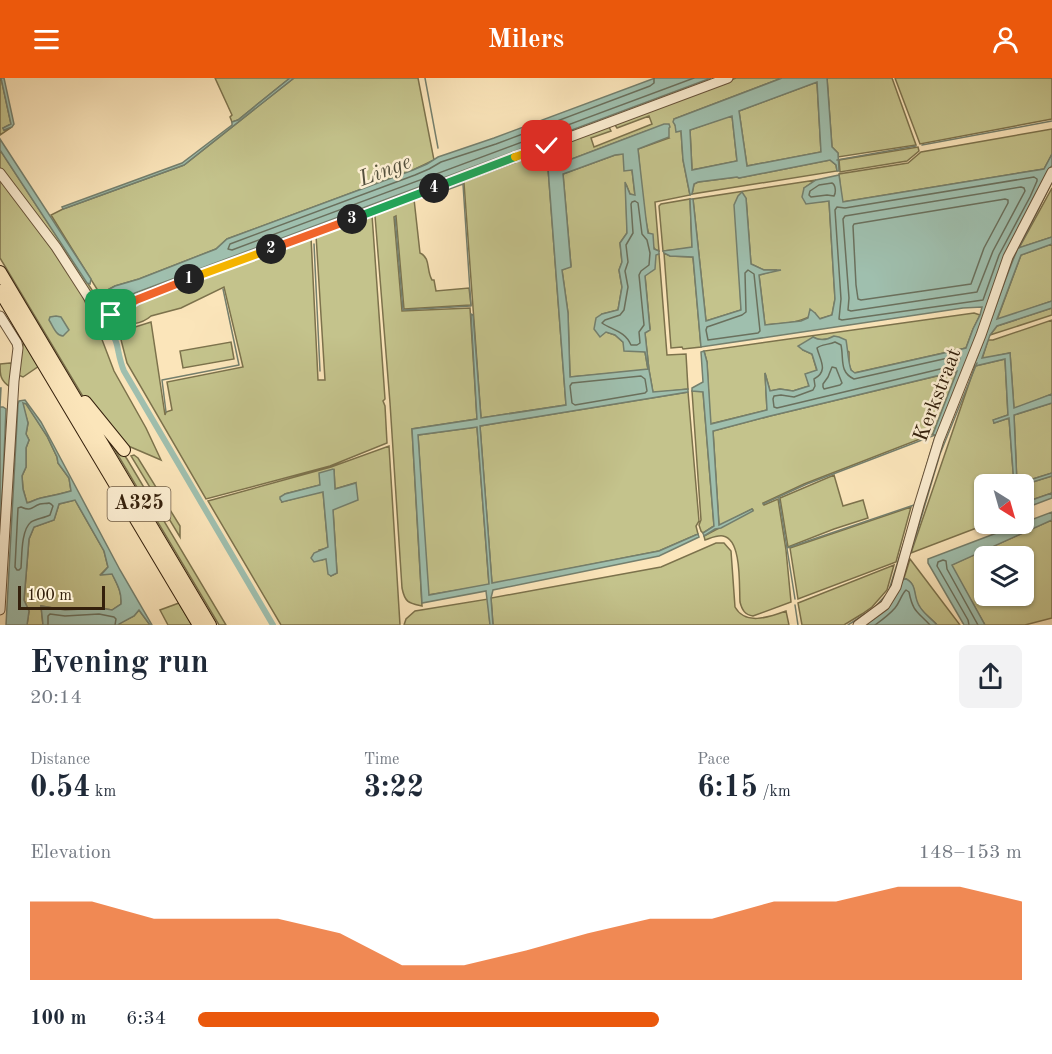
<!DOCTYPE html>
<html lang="en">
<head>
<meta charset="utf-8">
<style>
  :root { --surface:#fff; --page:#f2f2f3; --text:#1f2937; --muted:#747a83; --accent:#ea580c }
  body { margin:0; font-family:"Old Standard TT",serif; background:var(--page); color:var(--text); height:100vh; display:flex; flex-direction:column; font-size:22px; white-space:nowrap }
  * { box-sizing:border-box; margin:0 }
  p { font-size:20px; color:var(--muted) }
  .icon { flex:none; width:33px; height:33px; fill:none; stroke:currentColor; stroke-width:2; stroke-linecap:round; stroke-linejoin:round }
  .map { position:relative; height:547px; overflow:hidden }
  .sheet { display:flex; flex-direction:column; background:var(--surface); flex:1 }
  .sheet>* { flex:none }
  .needle { width:39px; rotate:143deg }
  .fabs { position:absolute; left:974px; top:396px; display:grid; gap:12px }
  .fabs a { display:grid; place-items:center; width:60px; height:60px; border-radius:9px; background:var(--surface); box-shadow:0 2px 4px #0004; font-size:30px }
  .scale { position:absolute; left:18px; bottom:15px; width:87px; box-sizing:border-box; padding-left:6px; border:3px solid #34200c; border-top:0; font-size:16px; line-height:21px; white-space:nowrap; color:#34200c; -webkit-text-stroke:4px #fceed2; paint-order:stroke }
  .pin { position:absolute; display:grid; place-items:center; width:51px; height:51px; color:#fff; margin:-26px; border-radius:12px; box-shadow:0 3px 9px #0006 }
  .km { position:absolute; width:30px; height:30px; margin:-15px; border-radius:50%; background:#222; color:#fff; font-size:16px; line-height:30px; text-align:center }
  .round { display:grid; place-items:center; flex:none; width:63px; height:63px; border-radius:9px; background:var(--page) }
  .head { display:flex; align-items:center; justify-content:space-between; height:102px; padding:0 30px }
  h1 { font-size:33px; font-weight:600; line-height:45px }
  .stats { display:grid; grid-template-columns:repeat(3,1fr); gap:9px; height:102px; padding:6px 30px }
  .stats div { display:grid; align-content:center }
  .stats b { font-size:30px; font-weight:600 }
  .stats small { font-size:16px; font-weight:400 }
  .stats p { font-size:16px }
  .chart { height:168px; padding:12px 30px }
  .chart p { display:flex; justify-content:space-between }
  .chart svg { width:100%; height:108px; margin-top:6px; fill:var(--accent); opacity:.7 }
  ul { padding:0 30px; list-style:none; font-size:20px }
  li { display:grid; grid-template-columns:96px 72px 1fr; align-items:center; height:45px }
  li i { height:15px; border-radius:8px; background:var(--accent) }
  header { display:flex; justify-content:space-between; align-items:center; height:78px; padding:0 30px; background:var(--accent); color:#fff; font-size:27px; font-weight:600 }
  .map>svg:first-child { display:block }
</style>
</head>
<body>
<header><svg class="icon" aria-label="menu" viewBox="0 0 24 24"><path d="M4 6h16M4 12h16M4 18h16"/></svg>Milers<svg class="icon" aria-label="person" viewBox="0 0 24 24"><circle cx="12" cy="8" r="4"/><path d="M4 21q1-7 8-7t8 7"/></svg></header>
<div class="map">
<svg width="1052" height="547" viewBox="0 0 1052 547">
  <rect width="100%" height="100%" fill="#fbe5ba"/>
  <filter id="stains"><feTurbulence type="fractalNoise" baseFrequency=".00333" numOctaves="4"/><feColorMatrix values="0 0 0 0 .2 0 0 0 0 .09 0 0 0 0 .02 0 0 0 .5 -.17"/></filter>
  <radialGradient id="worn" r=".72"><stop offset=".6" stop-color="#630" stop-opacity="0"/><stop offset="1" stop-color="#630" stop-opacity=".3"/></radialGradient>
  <path fill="#c4c38c" stroke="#7c724c" stroke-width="1.5" fill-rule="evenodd" d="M0,0H1L11,46L3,50L4,52L12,49L0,57Z
    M215,0H290L238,42L232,44L230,39L232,37Z
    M294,0H418L434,82L413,92L227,161L216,171L139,201L115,208L100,216L51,137L63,131L184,87Z
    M736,0H782L674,41L675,47L681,52L683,82L690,117L655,124L659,173C657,172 656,172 655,171C644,159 640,90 638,71L669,60L655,50L647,54L646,53L548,90L566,327L481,340L464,105L432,116L433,114L608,47L611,53L591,60L594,69L652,46L649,38L617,50L615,47V45Z
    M827,0H892L916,67L838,79V75L832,69Z
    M895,0H1052V41L920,66Z
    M817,4L821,74L747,88L739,33Z
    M732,37L737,83L692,92L690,52Z
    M1052,51V76L1044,91L842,124L839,96L908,85L921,74Z
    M918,69L919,73L907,83L840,94L839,82Z
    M0,72L96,218L93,220L0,90Z
    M623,76L632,92L635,118L630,116L626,106L627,155L620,165L622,184L619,192L622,209L618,232L602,236L606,254L615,257L623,264L645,274L648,292L570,299L568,235L562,192L571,188L563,96L615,77Z
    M830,82L836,87L837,93L692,116L694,106L698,104L737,99L739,100Z
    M0,99L80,210L87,229L93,238L114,293L146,350L161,382L126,367L88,327L0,180Z
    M816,102L804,110L806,125L829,123L835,221L832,237L819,241L815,235C800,246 783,245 765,247L759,197L777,192H764L751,186L746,120L740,199L741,232L706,243L693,121Z
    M1052,110V159L1019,170Z
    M414,121L420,175C431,180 426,192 432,202H434L436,213L469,210L471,227L404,231L396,138L394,139L402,233L470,230L477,341L412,351L422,528C409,525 405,525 402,510L390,325L375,138L377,134Z
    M690,121L692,170L663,173L659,128L661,126Z
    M372,137L385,321L383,323L385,328L387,365L330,388L206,421L127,285L119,254L120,249L132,250L151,244L165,337L166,334L172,332L167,304L243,289L224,209L181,230L151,238C142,246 127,249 116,242L115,239L127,229L311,159L318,302H325L316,157Z
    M1052,166V223L997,242L1021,177Z
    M664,175L670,178L693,179L701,269L683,271L682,269L671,270Z
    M656,176H659L667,277L686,276L688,311L653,315L649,292L645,255L650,251L645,198Z
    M1052,230V237L990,257L997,248Z
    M974,235L980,237L973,251L966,270L854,295L851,292L849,286V274L829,261L818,262L813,259L803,272L812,276L817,293L806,296L809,308L793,313L780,311L770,313L765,295L767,332L710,346L707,284L704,273Z
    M1052,242V316L1014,331L1010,275L982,281L988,262H993Z
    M24,261L39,288L23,299L18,297C17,284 23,273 24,261Z
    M231,264L234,281L183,290L180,273Z
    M1005,281L1008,337L994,342V345L1009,340L1014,406H984V446H987L911,475L975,288Z
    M10,285L12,286L10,309C0,302 0,297 0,286Z
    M958,293L933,356L804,406L763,425L764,427L778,421L786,472L791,524L753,538C745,537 742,532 740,524C739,508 742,461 723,458C717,457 711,460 705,462L704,458L753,432L752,431L719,448L713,353L770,338Z
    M692,313H703L714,448L703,455L701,453L699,447L701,442Z
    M688,314L699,443L696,448L698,456L659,473L492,506L480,348Z
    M22,325H26L47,358L57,379L58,385L69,400L71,413C61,416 51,418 41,420C36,421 32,424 27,425L23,411L22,398L26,389V370L29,362L26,356L28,345Z
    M1052,325V395L1017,406L1014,337Z
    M477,349L489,507L428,517L418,357Z
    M103,352L116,366L127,381L226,547H219Z
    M389,368L400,547H281L208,423L331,389ZM334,392L335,411L355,405L333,432L337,495L331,498L326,480L322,482L319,472L328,470L323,413L282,424L285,416L320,407Z
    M134,377L138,380L180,448V459L131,378Z
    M834,397L843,428L863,422L868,440L834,451L788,469L780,420Z
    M1052,398V415L1023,425V407Z
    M75,422L104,473L108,489L101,496L112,495C117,506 122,514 121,526L112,532L100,530L65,532L41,528L43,547H27L29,533L24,522L29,461L34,449L54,442L59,426Z
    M911,429L896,484L798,521L790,470Z
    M1052,442V540L1025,547H985L951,487ZM984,478H1023V518H984Z
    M716,465H724L731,473L735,529C745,547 767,540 786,533L789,547H493L491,520L661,489Z
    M910,481L960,547H937C931,540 921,534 917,525C913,514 916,505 904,500Z
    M894,487L887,512L872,529L862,536L844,547H802L798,525Z
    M488,521L490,547H404L406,541L415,533Z
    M179,525L192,547H168L160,532Z
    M139,532L150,547H118V546L134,538Z"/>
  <path fill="#9fbfae" stroke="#747f6d" stroke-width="1.5" fill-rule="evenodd" d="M1,0H4L14,46L12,49L4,52L3,50L11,46Z
    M290,0H294L184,87L63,131L62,129L182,85L232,47V44L238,42Z
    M655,0H711L194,193L135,215L106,229H99L93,220L115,208L139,201L216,171L227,161L413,92L427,86L438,79L494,60Z
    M782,0H827L832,69L838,75L839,93H837L836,87L830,82L739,100L737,99L698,104L694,106L692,116L690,117L683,82L681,53L676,54L675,47L673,44L674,41ZM817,4L821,74L747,88L739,33ZM732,38L737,83L692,92L690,52Z
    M664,46H669L670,49L669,50V59L638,71L646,141L648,155L653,156L654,171L659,173V176L656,177L655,191L645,198L650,252L645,255L649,292L653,314L688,311V314L480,348L492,505L659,473L698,456L699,459L659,478L493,512L491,520L493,547H490L486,513L422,525L412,351L477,341L471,236L473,237L481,340L566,327L548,90ZM623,76L624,93L632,92L635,117L630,116L625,104L627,155L620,165L622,184L619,192L622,209L618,232L602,236L596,240L594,251L600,259L606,254L615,257L623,264L624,273L645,274L648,291L570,299L568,235L562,192L571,189L563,96L615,77ZM477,349L489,506L429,517L418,357Z
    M0,61L91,201L90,206L87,205L0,72Z
    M1052,76V87L1043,104L973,268L937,359L933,356L957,293L770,338L713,353L719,447L752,431L753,433L721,450L715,451L704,458L703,455L714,448L703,314L692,313V310L703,304L701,274L704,273L707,284L711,346L767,332L765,295L770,313L780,311L793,313L809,308L805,296L817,292L812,276L803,272L798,268L813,259C820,263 827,262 834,258L839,259L846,262C848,273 848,283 851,292L855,295L966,270L973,251L980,237L982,229L963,230L701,269L693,179L670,178L664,175L663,173L692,169L690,121H693L706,243L741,232L734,127L738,118L742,114L746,120L751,186L764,192H781L759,197L765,247L801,243L808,240L810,231L815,235L820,241L832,237L835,221L829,123L806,126L802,119L804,110L816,102L839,97L843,124L1044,91Z
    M1052,159V166L1021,177L997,241L1052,223V230L997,248L990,257L982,280L1010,275L1014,330L1052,316V325L1014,337L1017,406L1052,395V398L1023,407L1014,406L1009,340L994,345L993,342L1008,337L1005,281L975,288L974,284L976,282C991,245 1002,207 1018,170Z
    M56,238L61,239L69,252L63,258C56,258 53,248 49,242L50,239Z
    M0,310H1L0,329H3L6,331L0,473Z
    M25,322L41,344L54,368L120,492L152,547H150L139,532L134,538L119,546L118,547H43L41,528L65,532L100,530L112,532L121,526C122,514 117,506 112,496L101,497L108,489L104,473L75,422L59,426L54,442L34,449L29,461L24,522L29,533L27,547H6L18,326L19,323ZM23,325L26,326L47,358L57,379L58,385L69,400L71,413C61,416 51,418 41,420C35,421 32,424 27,425L23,411L22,398L26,389V370L29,362L26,356L28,345Z
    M333,391L334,392L335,411L356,405L358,422L333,432L337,495L331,498L328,496L326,481L314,484L311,480L314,475L328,469L323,414L282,424L280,421V419L285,416L320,407L319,395Z
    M1052,415V420L1023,431V425Z
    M1052,434V442L952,487L985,547H964L928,485V481Z
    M904,500C919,506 912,518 920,529C924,536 932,541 937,547H864C888,531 891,526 904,500Z"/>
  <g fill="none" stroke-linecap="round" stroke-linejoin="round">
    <path stroke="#6a705d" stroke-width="1.5" d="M654,0V5L650,8L496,66L441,84L429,91L415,97L230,166L228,171L232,172L694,0
      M1034,99L1037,101V103L1030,119L999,177L983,222L842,242L839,241L841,221L835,132L837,129L845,130Z
      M832,105C836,107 836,115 834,118L827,117L811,119L809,117L810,113L819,107Z
      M1021,109L1024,110L1025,113L993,173L977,214L851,233L848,232L849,220L843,141L845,138Z
      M1005,121L1008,122V125L984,170L971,206L861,222L858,221L856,207L853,148L854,146Z
      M635,123L638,125L642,156L647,162L650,175L649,187L641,193L639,197L644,247L639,254L640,265L637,267H631C625,253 612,252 602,245L605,242L620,237L624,232L628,209L625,193L628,184L626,167L633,155L631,126L632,124Z
      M748,192L754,196L760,253L758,255L708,262L706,252L707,249L742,237L746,234L745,195Z
      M835,264L841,267C844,281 839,294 854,301L957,278L959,279L960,281L957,287L777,330L774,329L773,321L774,318L781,317L794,319L813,312L815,308L814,301C829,293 820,282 817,270C821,266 829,267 835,264Z
      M832,289L836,290L842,305L840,307L824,311L823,309V306L828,299Z
      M641,298L645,301L647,313L645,315L575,327L572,325L570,308L572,305Z
      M49,425L51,426L53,428L50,437C44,440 36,441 31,444C21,452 22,478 21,490L19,492H17L15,489L18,430L21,429C32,434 31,429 40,426C43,425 46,426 49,425Z
      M48,547V538L50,536L65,538L99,536L114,539L116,541L115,547
      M875,547C882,542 889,537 895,530C900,524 901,517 906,512L909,514C913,534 917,533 930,547
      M969,547L968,542L937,488L938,484L943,482L946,483L947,491L978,547"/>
    <path stroke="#747f6d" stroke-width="1.5" d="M425,0L438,70
      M922,67L1052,43
      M837,82L916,68
      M395,139L403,232L471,228L463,106L433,117
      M314,166L320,293
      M1019,170L1052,104
      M166,334L162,302L239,287L223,211
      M921,406L935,359
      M779,420L795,521
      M763,426L807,406L935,357
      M787,470L914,427
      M910,475L911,474L940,376L977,285
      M889,512L908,451
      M795,527L798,547
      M876,528L885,518
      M848,547L865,536"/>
    <path stroke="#9fbfae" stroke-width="6" d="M104,243C109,251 115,258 117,267C119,276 120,284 124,293L273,547"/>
    <g stroke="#665138" stroke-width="11">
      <path id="minor" d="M0,95L56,169L96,231L100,236L111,237L136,222L152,215L728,0
        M0,238L17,265L18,270L14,303L0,532
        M858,547L885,527L896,509L919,427L939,362L981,257L1008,179L1052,94"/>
    </g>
    <g stroke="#34200c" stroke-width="14">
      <path id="highway" d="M0,194L210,547
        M0,213L199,547
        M85,324L124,372"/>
    </g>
    <use href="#minor" stroke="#fceed2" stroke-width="9"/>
    <use href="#highway" stroke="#fbe5ba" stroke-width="12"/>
  </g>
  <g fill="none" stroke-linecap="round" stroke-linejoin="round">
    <g stroke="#fff" stroke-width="12">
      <path id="split-1" d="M111,237L136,222L189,201"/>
    </g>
    <g stroke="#fff" stroke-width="12">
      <path id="split-2" d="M189,201L271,171"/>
    </g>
    <g stroke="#fff" stroke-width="12">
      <path id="split-3" d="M271,171L352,141"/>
    </g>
    <g stroke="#fff" stroke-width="12">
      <path id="split-4" d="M352,141L434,110"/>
    </g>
    <g stroke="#fff" stroke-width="12">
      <path id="split-5" d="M434,110L515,79"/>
    </g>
    <g stroke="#fff" stroke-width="12">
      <path id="split-6" d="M515,79L547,68"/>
    </g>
    <use href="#split-1" stroke="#f0652b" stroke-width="8"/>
    <use href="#split-2" stroke="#f5b400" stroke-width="8"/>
    <use href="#split-3" stroke="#f0652b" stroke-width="8"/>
    <use href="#split-4" stroke="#22a559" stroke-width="8"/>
    <use href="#split-5" stroke="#22a559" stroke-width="8"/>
    <use href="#split-6" stroke="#f5b400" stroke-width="8"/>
  </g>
  <g text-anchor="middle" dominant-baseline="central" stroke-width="5" stroke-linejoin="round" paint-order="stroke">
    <rect fill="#fceed2" stroke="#705e47" stroke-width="1.5" x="107.5" y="409" width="63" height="34" rx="4.5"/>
    <g font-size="20" font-weight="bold" fill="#34200c">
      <text x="139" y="426">A325</text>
    </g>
    <g font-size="21" fill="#34200c" stroke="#fceed2">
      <text transform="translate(938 317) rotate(-69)">Kerkstraat</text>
    </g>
    <g font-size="22" font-style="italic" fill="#54503d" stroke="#fceed2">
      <text transform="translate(385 93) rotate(-21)">Linge</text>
    </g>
  </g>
  <rect width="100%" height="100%" filter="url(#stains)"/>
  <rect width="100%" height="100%" fill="url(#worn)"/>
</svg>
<div class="fabs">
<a><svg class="needle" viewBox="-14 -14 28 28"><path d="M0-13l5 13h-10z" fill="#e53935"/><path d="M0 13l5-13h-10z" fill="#747a83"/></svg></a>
<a><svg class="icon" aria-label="layers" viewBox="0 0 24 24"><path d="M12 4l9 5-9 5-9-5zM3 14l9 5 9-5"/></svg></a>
</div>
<div class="scale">100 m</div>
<div class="pin" style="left:111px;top:237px;background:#1e9e55"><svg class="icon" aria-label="arrive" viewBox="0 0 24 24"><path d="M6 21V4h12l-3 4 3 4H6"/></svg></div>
<div class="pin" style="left:547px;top:68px;background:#d93025"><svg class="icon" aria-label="check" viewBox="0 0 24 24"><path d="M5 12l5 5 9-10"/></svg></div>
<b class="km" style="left:189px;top:201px">1</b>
<b class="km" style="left:271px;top:171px">2</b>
<b class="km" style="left:352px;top:141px">3</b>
<b class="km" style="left:434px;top:110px">4</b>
</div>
<section class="sheet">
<div class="head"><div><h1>Evening run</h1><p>20:14</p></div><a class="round"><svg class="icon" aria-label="share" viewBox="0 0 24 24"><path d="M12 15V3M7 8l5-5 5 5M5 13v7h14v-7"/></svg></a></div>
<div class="stats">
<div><p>Distance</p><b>0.54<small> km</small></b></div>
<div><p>Time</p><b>3:22</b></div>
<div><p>Pace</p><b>6:15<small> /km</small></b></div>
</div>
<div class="chart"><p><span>Elevation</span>148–153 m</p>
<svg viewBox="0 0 160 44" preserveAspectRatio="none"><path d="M0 44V12L10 12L20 19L30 19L40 19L50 25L60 38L70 38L80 32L90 25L100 19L110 19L120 12L130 12L140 6L150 6L160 12V44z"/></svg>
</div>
<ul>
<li><b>100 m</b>6:34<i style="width:56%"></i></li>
</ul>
</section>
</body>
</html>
